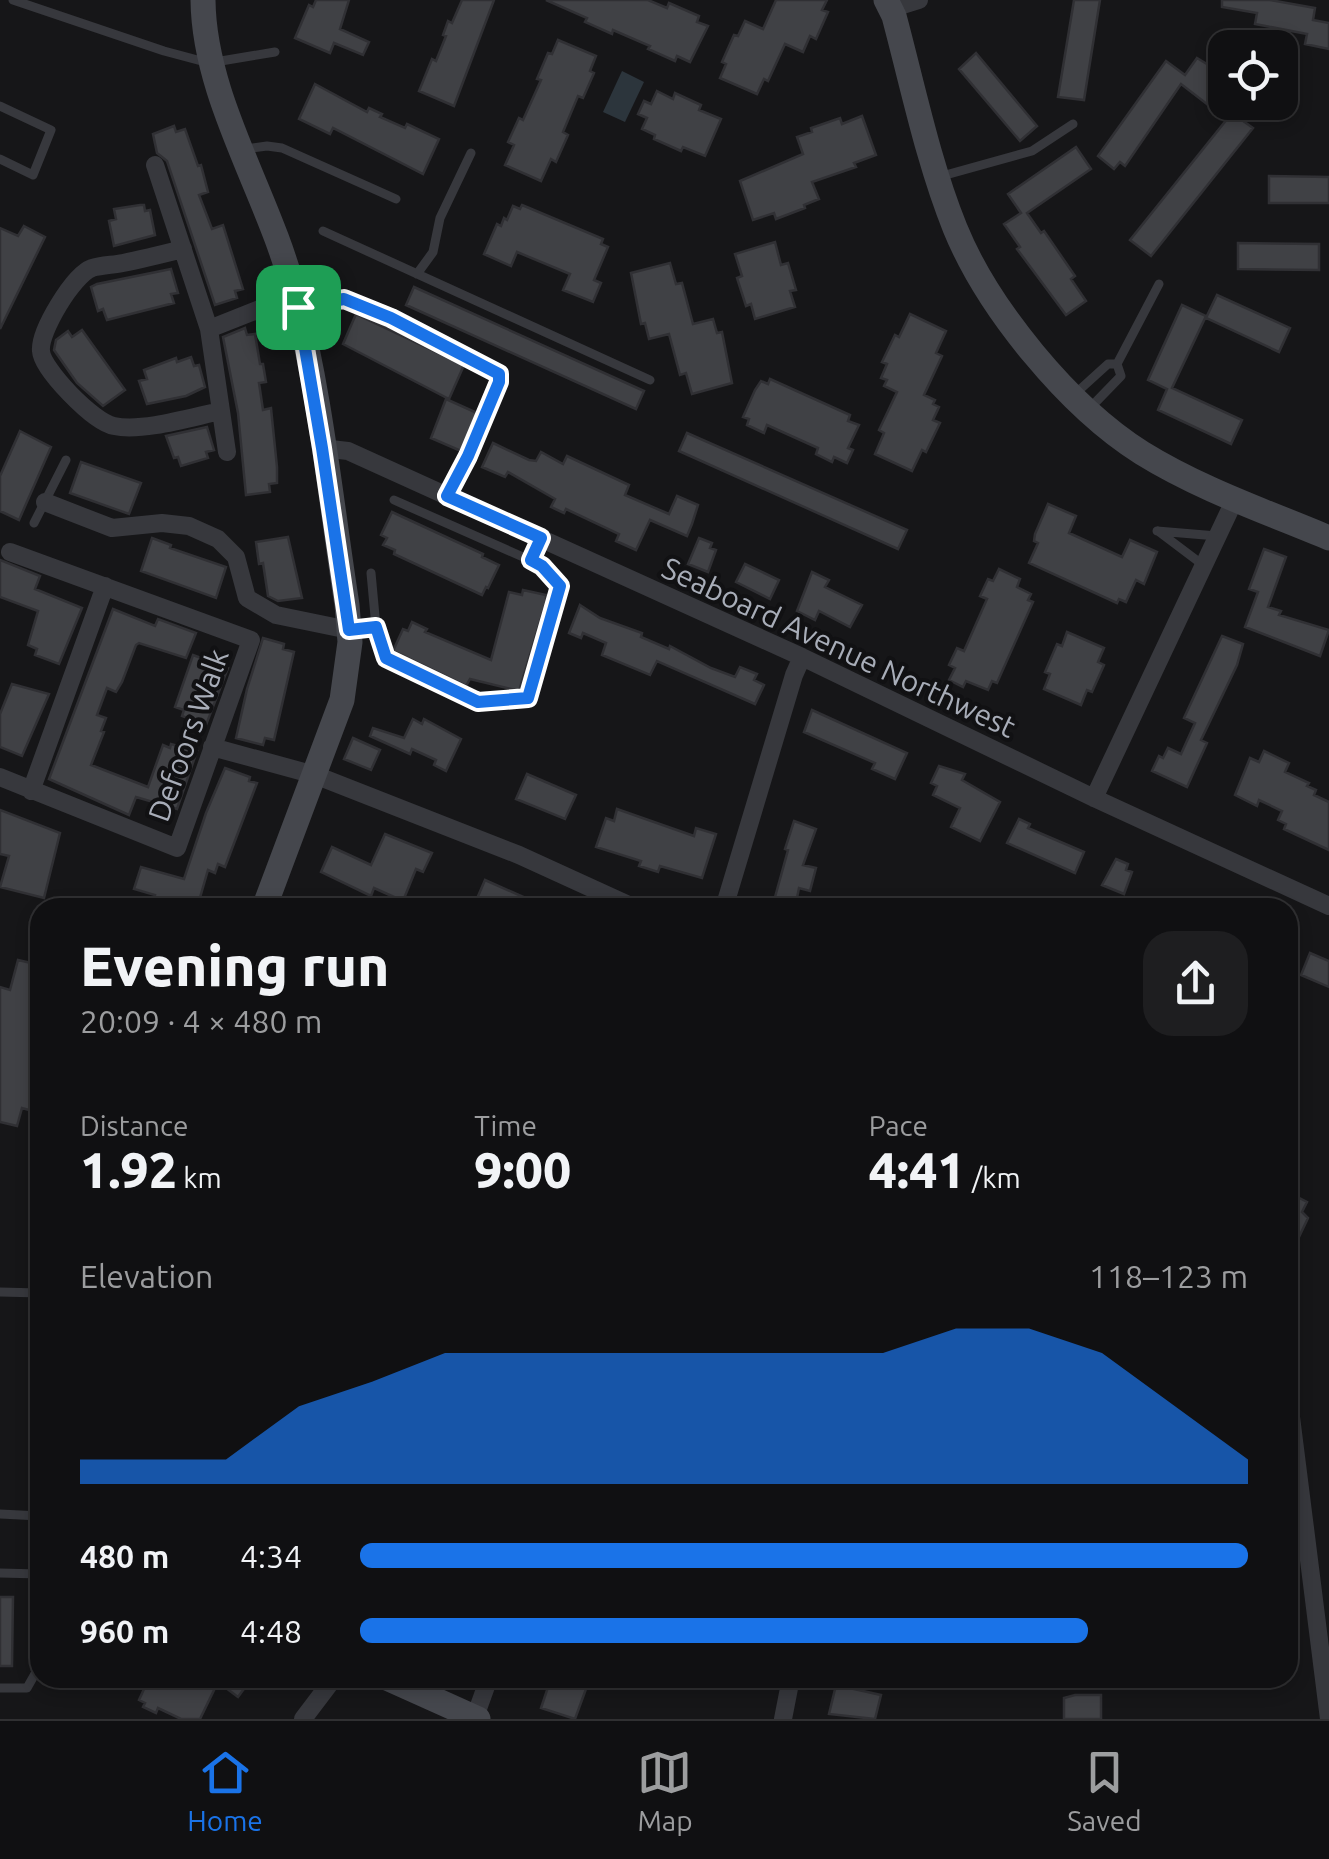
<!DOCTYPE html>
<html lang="en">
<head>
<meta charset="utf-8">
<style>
  :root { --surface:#101012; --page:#1e1e20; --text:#f1f3f6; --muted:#9c9d9f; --line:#303032; --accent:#1a73e8 }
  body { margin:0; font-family:Ubuntu,sans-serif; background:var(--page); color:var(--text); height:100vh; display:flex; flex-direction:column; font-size:38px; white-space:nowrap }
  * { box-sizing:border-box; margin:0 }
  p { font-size:32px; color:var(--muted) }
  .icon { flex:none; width:55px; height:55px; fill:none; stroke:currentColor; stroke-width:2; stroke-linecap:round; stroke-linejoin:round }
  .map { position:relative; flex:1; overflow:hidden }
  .panel { position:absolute; left:30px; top:898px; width:1268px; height:790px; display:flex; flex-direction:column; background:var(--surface); border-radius:30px; box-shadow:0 5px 15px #0003,0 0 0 2px var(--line) }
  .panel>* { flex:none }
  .buttons { position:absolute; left:1208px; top:30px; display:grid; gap:20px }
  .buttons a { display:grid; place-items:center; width:90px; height:90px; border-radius:20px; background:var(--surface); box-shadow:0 5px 15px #0003,0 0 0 2px var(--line); font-size:50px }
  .pin { position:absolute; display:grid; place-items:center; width:85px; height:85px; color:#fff; margin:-42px; border-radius:20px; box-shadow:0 5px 15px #0006 }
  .round { display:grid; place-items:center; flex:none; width:105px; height:105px; border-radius:30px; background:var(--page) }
  .summary { display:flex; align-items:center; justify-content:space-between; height:170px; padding:0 50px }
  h1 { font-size:55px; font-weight:800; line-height:75px }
  .stats { display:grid; grid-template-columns:repeat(3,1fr); gap:15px; height:170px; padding:10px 50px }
  .stats div { display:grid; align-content:center }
  .stats b { font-size:50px; font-weight:800 }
  .stats small { font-size:28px; font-weight:400 }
  .stats p { font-size:28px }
  .chart { height:280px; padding:20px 50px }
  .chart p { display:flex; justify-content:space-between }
  .chart svg { width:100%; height:180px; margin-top:10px; fill:var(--accent); opacity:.7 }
  ul { padding:0 50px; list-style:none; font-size:32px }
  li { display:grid; grid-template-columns:160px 120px 1fr; align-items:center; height:75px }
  li i { height:25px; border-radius:12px; background:var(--accent) }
  .dock { display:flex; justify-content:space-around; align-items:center; height:140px; border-top:2px solid var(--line); background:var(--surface); font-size:28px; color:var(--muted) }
  .dock a { display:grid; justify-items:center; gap:5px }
  .dock .selected { color:var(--accent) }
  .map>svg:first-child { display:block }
</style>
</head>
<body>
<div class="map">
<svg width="1329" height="1719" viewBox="0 0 1329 1719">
  <rect width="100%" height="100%" fill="#161618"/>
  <path fill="#2c353c" d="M622,71L644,82L625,122L603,112Z"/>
  <path fill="#404145" stroke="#303034" stroke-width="2.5" d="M316,0H349L340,29L369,42L363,55L334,43L330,53L295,38L309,5L313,7Z
    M462,0H494L454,106L419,91L432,59L436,61L446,36L443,35L448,21L452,23Z
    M546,0H648L667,8L669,3L699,16L697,22L708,26L690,62L677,56L675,61L648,49L650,46L613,30L612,34L585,22L587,18Z
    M776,0H827L822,10L828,12L816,39L810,36L803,52L785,44L768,81L764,79L757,94L720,78L726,64L722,62L734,35L738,36L745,21L763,29Z
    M1074,0H1100L1084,100L1058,97Z
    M1222,0H1270L1315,8L1313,20L1329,23V49L1305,44L1307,34L1255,24L1257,13L1222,7Z
    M558,40L596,56L590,71L594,73L583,98L578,96L563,132L568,135L556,162L551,159L541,181L505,165L514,145L508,142L519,118L523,120L541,80L537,79L548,53L552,54Z
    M976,53L1037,126L1020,141L959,69Z
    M1197,58L1225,75V118L1181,84L1125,166L1120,162L1114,169L1098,156L1166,61L1185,75Z
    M315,84L367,112L369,108L382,114L380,117L405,128L407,124L439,139L423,174L333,128L330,134L299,119Z
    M657,91L673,99L675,93L701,105L699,110L721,119L705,156L683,147L681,151L654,139L655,135L642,129L647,118L638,114L644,101L651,104Z
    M1232,113L1253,128L1151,256L1130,240Z
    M862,116L876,155L854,163L856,167L812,182L819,199L804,205L805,208L776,219L774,213L753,220L740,181L803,154L797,137L812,132L811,128L840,118L842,124Z
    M174,126L176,132L185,129L198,166L201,165L208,192L199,195L212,229L223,225L243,289L235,291L237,298L215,305L167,161L157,153L153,134Z
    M1076,147L1091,169L1027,213L1041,233L1044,231L1075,276L1071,279L1086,301L1066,315L1017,249L1020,247L1004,224L1021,213L1008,194Z
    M1269,176L1329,177V203H1269Z
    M140,205H144L145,211L150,210L155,235L114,246L109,221L116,219L114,209Z
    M522,205L603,239L601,244L608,247L594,280L601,283L593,302L563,290L570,274L517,252L511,266L484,254L497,224L501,226L504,218L507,220L513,206L520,209Z
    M24,226L45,237L0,329V228L18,236Z
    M775,242L781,265L788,263L796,290L790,291L795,307L755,319L751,304L746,306L737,278L742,276L735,254Z
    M1238,243L1319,244V270L1238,269Z
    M670,263L676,284L682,283L693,324L713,319L717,333L722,332L732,383L692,394L686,373L680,375L669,334L649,339L645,323L641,324L631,273Z
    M171,269L178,293L171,294L174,303L107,320L103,309L98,311L91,287L97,284Z
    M414,287L644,391L636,409L406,305Z
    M1217,295L1290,328L1279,352L1206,318Z
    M1182,305L1206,316L1172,388L1242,420L1231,444L1158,410L1167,389L1148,380Z
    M356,314L464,365L449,399L343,344Z
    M910,314L946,331L936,353L942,356L924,395L935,400L933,404L939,407L933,420L940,423L926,452L922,450L912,471L875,454L884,433L879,430L897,392L884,386L887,380L881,378L887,364L882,362L895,335L899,337Z
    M245,328L247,335L255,334L260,364H263L266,382L259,383L263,410L271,408L277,467V483L269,484L270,492L246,495L238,413L223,337Z
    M82,330L125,390L103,406L77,383L54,350L56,340L68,331L72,337Z
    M191,357L194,366L199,365L205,387L186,396L147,404L139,381L147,379L144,370L176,358L177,362Z
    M770,379L850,415L848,421L859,425L848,448L853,450L847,463L834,457L832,462L816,454L818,448L767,425L764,433L747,425L749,419L743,417L755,390L761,381L768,384Z
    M446,399L477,413L461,451L431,438Z
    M207,427L214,450L206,452L208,458L181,466L178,457L174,458L166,436Z
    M20,431L51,447L19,520L0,511V476Z
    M687,433L907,530L898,549L679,451Z
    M493,443L529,460L536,461L541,452L563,464L567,456L629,485L625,495L669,514L677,496L698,505L692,524L687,536L650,520L636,550L616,541L619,534L566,509L564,513L551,507L555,499L508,472L505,477L482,467Z
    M81,462L141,483L129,514L70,493Z
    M1048,504L1076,516L1069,533L1122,557L1130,540L1157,552L1144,584L1136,580L1126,602L1119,599L1117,603L1029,563L1038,543L1034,541L1035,534Z
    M392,512L483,554L482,557L499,565L488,588L486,587L482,595L394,554L395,550L383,545L387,538L381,535Z
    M288,537L302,598L278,601L268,596L263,563L259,564L256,542Z
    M152,538L171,545L170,548L226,567L216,598L141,571Z
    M699,538L712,543L710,548L716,550L708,572L688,564Z
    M1264,549L1286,557L1268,607L1281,611L1279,615L1329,630L1320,656L1245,627L1258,592L1249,589Z
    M0,560L40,576L35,589L82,608L59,664L35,655L37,649L28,645L38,611L0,597Z
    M745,564L779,580L770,599L736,582Z
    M999,569L1020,579L1017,587L1031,594L1028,600L1033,602L997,683L992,681L988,690L966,681L963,687L949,680L955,668L949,665L957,648L964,651L987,599L980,596L988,579L993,581Z
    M812,572L829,580L825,587L862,605L850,627L819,611L815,620L797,611Z
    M523,590L546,595V602L519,691L470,679L466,686L393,651L403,629L408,631L412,622L427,629L425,632L491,660L509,592L522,595Z
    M580,605L600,618L642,633L641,637L669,649L670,646L711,668L735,677L740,667L757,674L754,680L764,685L755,704L657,661L650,675L602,655L606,643L583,633L581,638L569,633Z
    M113,609L155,626L158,619L196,633L186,658L139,643L136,645L122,682L116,692L107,688L97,715L106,718L101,731L104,732L91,765L148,787L163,745L170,748L171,744L197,751L177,809L136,797L129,815L49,779Z
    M1067,632L1104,648L1098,662L1104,665L1092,692L1087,690L1081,705L1044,689L1050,674L1045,672L1057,644L1062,646Z
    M1222,636L1243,644L1237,665L1201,740L1207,743L1187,787L1152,771L1159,756L1163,758L1168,748L1181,754L1195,723L1184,718Z
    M263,638L284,644L283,649L294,652L274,740L265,738L263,745L236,738L247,689Z
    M193,655L228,668L206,725L182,716L184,710L175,707Z
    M12,684L49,694L22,756L0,747V714Z
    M812,710L907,753L895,779L872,769L875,763L804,732Z
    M413,719L422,724L424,719L461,739L446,771L434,765L436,760L412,749L410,754L370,736L373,728L404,738Z
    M353,738L380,750L371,770L344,759Z
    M1264,751L1289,763L1285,772L1309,783L1307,786L1316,790L1314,795L1329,802V850L1284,829L1286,824L1278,820L1282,811L1259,800L1257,806L1235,795L1250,758L1259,762Z
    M939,766L965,774L962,780L1000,802L980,841L951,827L960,808L933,795L937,786L931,783Z
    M225,768L250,777L249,781L257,783L225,867L218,864L215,873L208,870L197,908H151L155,895L134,889L141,867L184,879L206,813Z
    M527,774L576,795L565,819L516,799Z
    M617,809L694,836L696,828L716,834L702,878L660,866L658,872L639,866L641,861L596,847L606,818L614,821Z
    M0,810L60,833L44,898L0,887L9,856L0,854Z
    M1019,819L1030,824L1028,828L1084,852L1075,873L1007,843Z
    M794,821L816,829L803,865L816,868L810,891L799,888L795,908H772L788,850L785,849Z
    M385,834L432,853L423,872L416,869L403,901L374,888L371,896L321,872L332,847L371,865Z
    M1116,859L1128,864L1126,870L1132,872L1124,894L1102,885Z
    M485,880L548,908H491L476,901Z
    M1310,953L1329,961V987L1301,975Z
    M18,960L40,965V1113L22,1108L17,1126L0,1122V987L10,990Z
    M1288,1192L1307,1202L1302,1212L1308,1218L1299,1237L1292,1233L1288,1243Z
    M0,1597H13L12,1666H0Z
    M149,1678H252L238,1697L218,1682L200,1719H181L158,1708L156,1713L143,1707L145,1703L139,1700Z
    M560,1680L586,1689L575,1719L541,1708L549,1684L558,1687Z
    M836,1685L881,1695L875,1719L829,1714Z
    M1075,1695H1101V1719H1064V1698Z"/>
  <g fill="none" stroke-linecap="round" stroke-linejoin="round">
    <path stroke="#37383d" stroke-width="9" d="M13,0L164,51L209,63L275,52
      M0,106L51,130L33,175L0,159
      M245,149L267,146L282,148L396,199
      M942,176L1032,151L1073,124
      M323,231L650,380
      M417,274L433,252L440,218L471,153
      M300,306L343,299L391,318L499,374V382L468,456L461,464L447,495
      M1076,393L1108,364H1117
      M1090,408L1121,376L1117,364L1159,284
      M34,523L66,460
      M1157,531L1217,536
      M1158,531L1203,565
      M371,573L376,627
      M352,630L376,627L386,657L478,702L528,698L559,587L541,565L394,500
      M0,1292L40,1293
      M0,1514L40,1516
      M0,1573L40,1574V1566
      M0,1688H27L40,1665"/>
    <path stroke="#37383d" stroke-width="18" d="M890,9L919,0
      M155,165L209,329L227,452
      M183,249C163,254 143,259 123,263C113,265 101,265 92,268C73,275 39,332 41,351C42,369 93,422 114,426C143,432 192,417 221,411
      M209,329L295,295
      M322,448L348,451L802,657L1094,798L1329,906
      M45,502L112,528L162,523L189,526L218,539L236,557L247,598L276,615L349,630
      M212,747L315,775L519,855L635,908
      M0,777L177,848L251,640L10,552
      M31,791L105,586
      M1094,798L1235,499
      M724,908L794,675L802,657
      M1288,1393L1329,1719
      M475,1717L489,1678
      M303,1719L334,1678
      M783,1719L791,1678"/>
    <path stroke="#45474d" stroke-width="25" d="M203,0C204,101 271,197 295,297C321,397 331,503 347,605L350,642L342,700L264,908
      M886,0L894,16C913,87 928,161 955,228C988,309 1069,407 1142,453C1200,489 1267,512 1329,538
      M387,1678L478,1719"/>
  </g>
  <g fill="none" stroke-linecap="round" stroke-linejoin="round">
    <g stroke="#fff" stroke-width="20">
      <path id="route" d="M344,299L391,318L499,374V382L468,456L447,496L541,538L531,560L542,566L560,586L528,698L478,702L386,658L376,627L349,630L322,448L298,307Z"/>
    </g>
    <use href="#route" stroke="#1a73e8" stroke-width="12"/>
  </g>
  <g text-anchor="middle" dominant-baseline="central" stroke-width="8" stroke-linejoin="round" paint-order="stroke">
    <g font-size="30" fill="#a8adb8" stroke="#111113">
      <text transform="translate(839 647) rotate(25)">Seaboard Avenue Northwest</text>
      <text transform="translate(188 735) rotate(-70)">Defoors Walk</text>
    </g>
  </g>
</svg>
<div class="buttons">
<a><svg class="icon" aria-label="locate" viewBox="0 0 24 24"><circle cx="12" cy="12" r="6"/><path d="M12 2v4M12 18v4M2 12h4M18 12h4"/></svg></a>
</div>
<div class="pin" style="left:298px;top:307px;background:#1e9e55"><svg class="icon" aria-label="arrive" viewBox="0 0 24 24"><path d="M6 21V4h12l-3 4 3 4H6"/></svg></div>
<section class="panel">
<div class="summary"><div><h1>Evening run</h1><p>20:09 · 4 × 480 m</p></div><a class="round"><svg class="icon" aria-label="share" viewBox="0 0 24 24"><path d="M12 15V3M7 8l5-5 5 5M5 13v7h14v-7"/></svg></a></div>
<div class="stats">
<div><p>Distance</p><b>1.92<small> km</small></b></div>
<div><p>Time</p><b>9:00</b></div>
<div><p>Pace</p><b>4:41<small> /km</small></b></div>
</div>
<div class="chart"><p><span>Elevation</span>118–123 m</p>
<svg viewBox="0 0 160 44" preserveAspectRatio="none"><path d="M0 44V38L10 38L20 38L30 25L40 19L50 12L60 12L70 12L80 12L90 12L100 12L110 12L120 6L130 6L140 12L150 25L160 38V44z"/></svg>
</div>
<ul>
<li><b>480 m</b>4:34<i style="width:100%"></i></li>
<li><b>960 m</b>4:48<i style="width:82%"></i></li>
</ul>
</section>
</div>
<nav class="dock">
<a class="selected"><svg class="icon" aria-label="home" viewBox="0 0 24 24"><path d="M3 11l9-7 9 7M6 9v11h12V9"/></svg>Home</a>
<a><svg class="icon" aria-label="map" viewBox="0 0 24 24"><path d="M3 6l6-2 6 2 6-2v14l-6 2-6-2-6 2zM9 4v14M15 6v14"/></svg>Map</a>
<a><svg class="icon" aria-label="saved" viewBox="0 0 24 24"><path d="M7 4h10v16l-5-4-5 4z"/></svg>Saved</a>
</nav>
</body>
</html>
